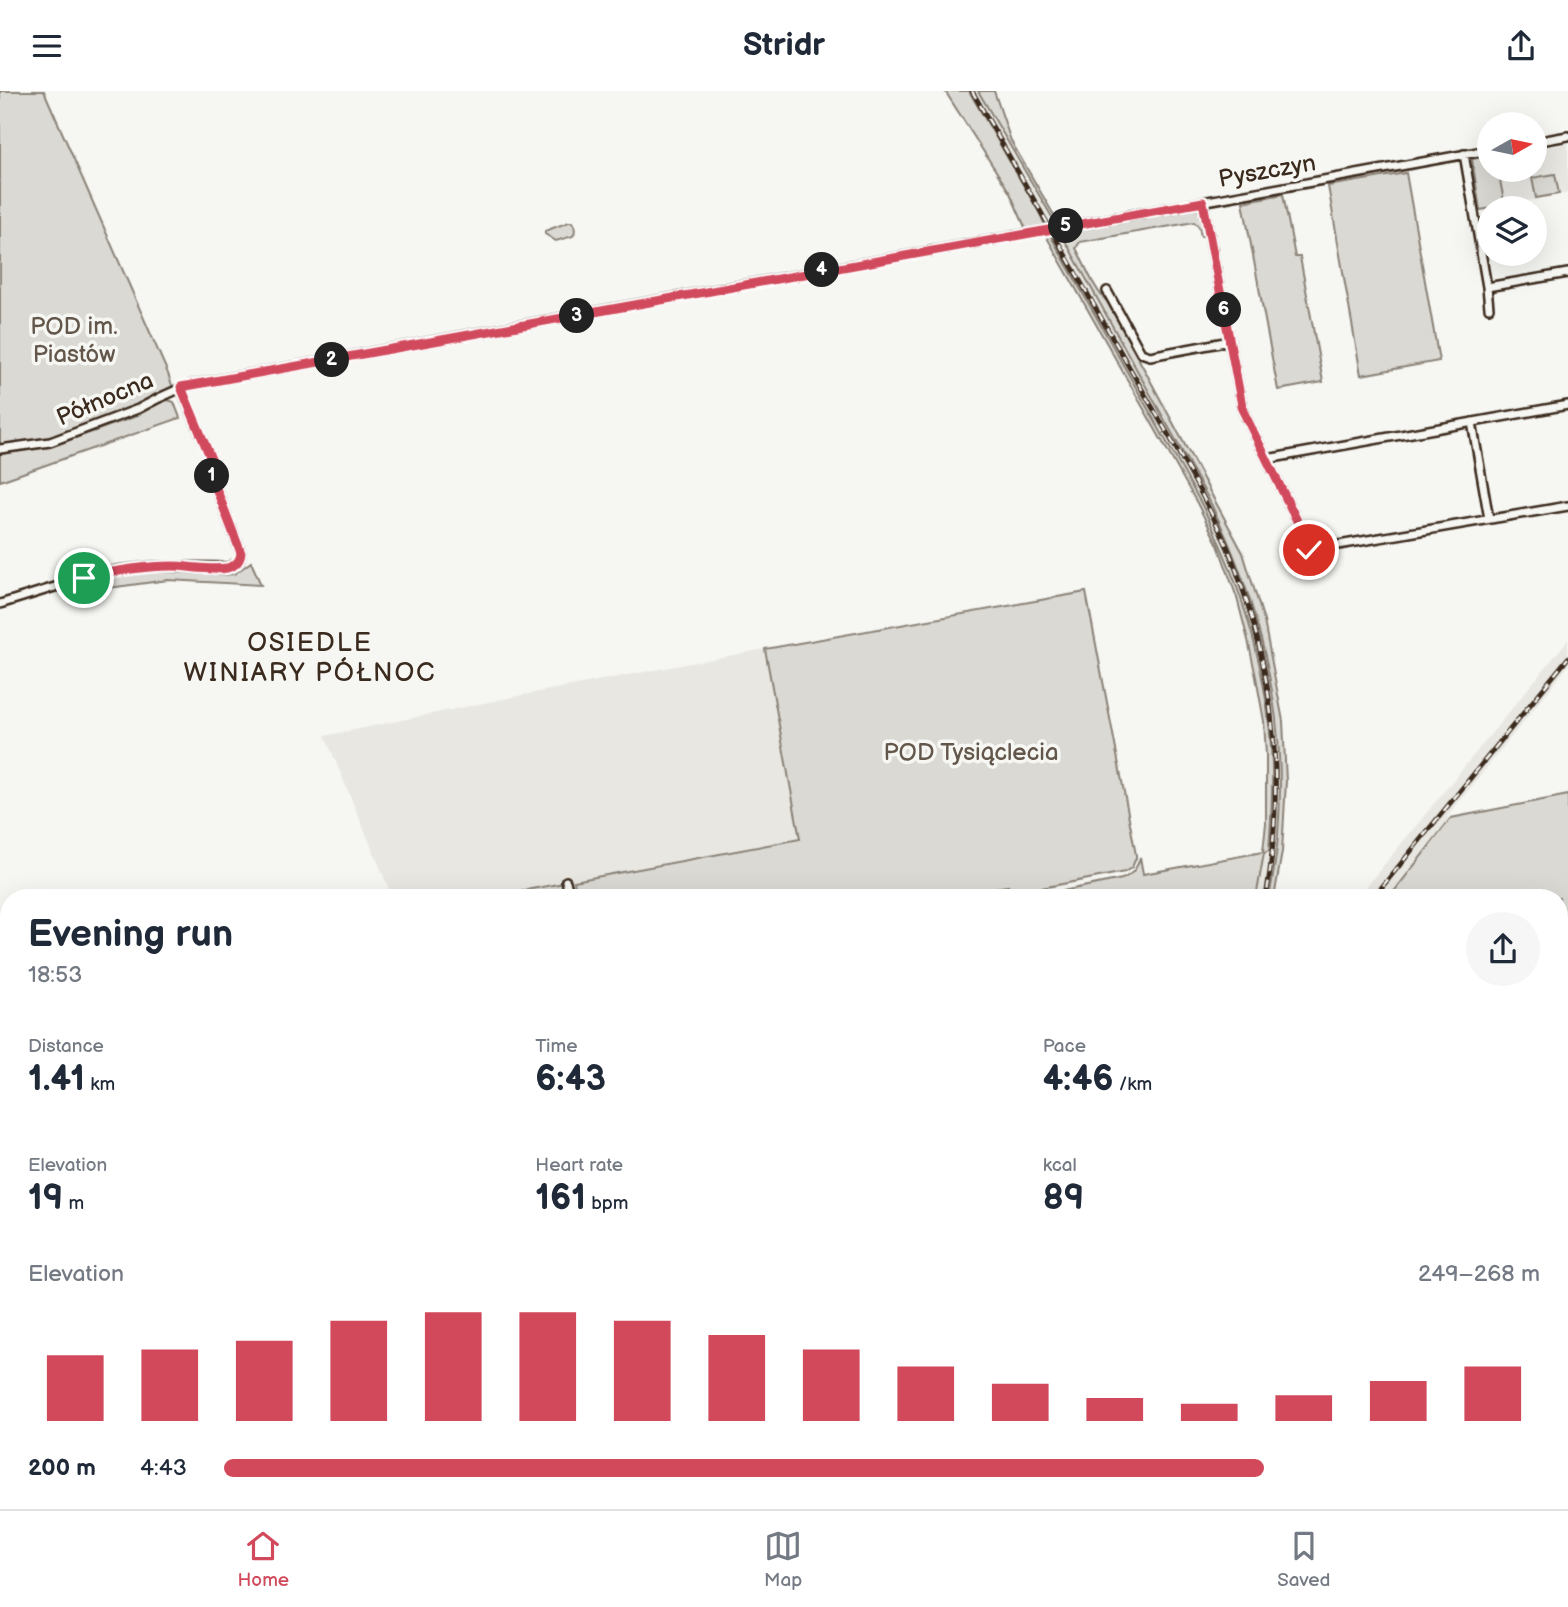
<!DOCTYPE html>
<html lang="en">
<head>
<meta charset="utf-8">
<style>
  :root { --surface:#fff; --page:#f6f6f7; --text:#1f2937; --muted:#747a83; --line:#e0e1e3; --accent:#d1495b }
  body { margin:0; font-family:"Balsamiq Sans",sans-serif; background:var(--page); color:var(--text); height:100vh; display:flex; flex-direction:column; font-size:26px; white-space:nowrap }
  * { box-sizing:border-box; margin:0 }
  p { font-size:23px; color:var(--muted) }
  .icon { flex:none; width:38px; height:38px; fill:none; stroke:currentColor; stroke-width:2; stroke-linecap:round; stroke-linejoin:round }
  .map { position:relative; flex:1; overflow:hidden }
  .details { position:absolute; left:0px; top:798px; width:1568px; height:621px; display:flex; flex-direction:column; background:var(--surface); border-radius:28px 28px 0 0; box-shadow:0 7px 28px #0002 }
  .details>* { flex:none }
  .needle { width:46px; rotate:81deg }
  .buttons { position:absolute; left:1477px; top:21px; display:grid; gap:14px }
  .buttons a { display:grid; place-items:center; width:70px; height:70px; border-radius:50%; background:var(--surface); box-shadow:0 7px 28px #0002; font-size:35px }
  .pin { position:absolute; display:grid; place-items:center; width:60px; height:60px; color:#fff; margin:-30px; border:4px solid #fff; border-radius:50%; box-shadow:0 2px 7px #0007 }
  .km { position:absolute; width:35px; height:35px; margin:-18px; border-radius:50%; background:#222; color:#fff; font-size:19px; line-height:35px; text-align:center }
  .round { display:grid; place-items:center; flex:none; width:74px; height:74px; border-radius:37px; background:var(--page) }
  .summary { display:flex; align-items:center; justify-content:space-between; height:119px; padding:0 28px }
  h1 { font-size:38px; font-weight:800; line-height:52px }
  .stats { display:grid; grid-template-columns:repeat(3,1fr); gap:10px; height:119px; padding:7px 28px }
  .stats div { display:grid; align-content:center }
  .stats b { font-size:35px; font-weight:800 }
  .stats small { font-size:19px; font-weight:400 }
  .stats p { font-size:19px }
  .chart { height:196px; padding:14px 28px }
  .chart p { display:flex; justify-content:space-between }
  .chart svg { width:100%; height:126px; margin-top:7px; stroke:var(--accent); stroke-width:6 }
  ul { padding:0 28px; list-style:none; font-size:23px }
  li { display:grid; grid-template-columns:112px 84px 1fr; align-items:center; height:52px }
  li i { height:18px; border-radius:9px; background:var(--accent) }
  header { display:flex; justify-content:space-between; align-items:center; height:91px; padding:0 28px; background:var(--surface); font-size:32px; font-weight:800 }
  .menu { display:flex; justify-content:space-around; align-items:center; height:98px; border-top:2px solid var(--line); background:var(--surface); font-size:19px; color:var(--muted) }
  .menu a { display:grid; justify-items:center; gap:4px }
  .menu .selected { color:var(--accent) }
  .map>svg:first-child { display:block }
</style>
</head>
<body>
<header><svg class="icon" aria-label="menu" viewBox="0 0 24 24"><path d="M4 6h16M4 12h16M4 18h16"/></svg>Stridr<svg class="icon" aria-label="share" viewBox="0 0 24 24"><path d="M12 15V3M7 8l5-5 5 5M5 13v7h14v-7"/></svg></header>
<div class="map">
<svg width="1568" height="1418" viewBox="0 0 1568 1418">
  <rect width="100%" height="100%" fill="#f6f6f2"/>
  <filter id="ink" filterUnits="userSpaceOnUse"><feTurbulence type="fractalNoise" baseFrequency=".0143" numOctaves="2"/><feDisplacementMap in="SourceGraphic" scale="14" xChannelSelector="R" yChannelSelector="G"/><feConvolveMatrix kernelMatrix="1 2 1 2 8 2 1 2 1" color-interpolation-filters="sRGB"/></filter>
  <g filter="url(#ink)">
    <path fill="#e8e7e2" d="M969,0H978L1056,133L1046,136L1039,121Z
      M1568,52V102L1480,119L1489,79H1535V58Z
      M1059,140L1208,407L1229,451L1251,513L1260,544L1273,605L1279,672L1280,709L1278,743L1269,807H1256L1264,761L1269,760L1273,711L1269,635L1260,575L1244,516L1222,454L1201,412L1049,142Z
      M1568,549V575L1447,726L1451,727L1389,807H1357Z
      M765,558L800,748L574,790H566L564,792L482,807H393L325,645L518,605Z
      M1559,983H1568V1260L1559,1261Z
      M0,1123L9,1124V1410L176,1411L175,1418H0Z
      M1568,1321V1418H1379L1387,1410H1559V1323Z
      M204,1410H382V1411L381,1418H203Z
      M409,1410H636V1411L635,1418H408Z
      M671,1410L950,1411L944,1418H669Z
      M962,1410H1164L1165,1418H956Z
      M1176,1411H1323L1316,1418H1177Z"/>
    <path fill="#dad9d3" stroke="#8a8278" stroke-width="2" d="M0,0H44L167,280L173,297L132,318L51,347L0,355Z
      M945,0H969L1039,121L1046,136L1029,139L1025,136L1010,102Z
      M978,0H994L1011,50L1058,131L1056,133Z
      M1489,65V79H1498L1505,115L1480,119L1472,68Z
      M1406,82L1439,270L1361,284L1328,95Z
      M1555,83L1559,103L1536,107L1532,87Z
      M1283,103L1295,166H1300L1323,291L1278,299L1243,111Z
      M1196,118L1200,121L1205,145H1201L1199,136L1194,131L1080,151L1076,157C1084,172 1095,201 1108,211L1243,462L1264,530L1283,630L1286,690L1282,761L1274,807H1269C1273,786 1277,765 1278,743C1288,626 1260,511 1208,407L1063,146L1069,145L1070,141Z
      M569,131H572C575,135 576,141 573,145L556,150L545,143V140Z
      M1049,142L1201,412C1242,495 1269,580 1272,674C1273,703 1271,732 1269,760L1264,762L1256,807H1028L1122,788C1133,783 1137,777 1140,766L1143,783L1263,761L1266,732V664L1264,630L1256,586L1248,549L1237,507L1218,454L1197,412L1045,143Z
      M168,309L174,311L180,327L0,390V363L53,355L134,326L160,311Z
      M251,471L261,494L168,489L116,496L61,501L119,483L156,480L223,484L234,483Z
      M1086,501L1136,764V767L1132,776L1125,781L1010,803L1008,795L933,807H577L574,790L800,748L765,558Z
      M1568,704V969H1559V807H1389L1451,727Z
      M564,792L567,807H482Z
      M9,979V1018L2,1056V1066H0V981H8Z
      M1564,1321L1563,1418H1549V1411L1559,1410V1360L1561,1357L1559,1355V1323Z
      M1289,1410H1330V1411L1323,1418H1281Z"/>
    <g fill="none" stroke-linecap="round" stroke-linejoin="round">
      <g stroke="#3b2a1e" stroke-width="12">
        <path id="street" d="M1535,51L1568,45
          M1464,63L1487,196L1489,217
          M1203,111L1243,320L1307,450L1309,459L1568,415
          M1487,196L1568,182
          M1107,200L1141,262L1150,265L1230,250
          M1472,331L1489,428
          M0,358L50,351L138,318L159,307L181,297L190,294L1489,59
          M1267,368L1568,314
          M0,513L84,487L117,479L154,475L229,476L238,471L240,468L241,462L211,384V368L181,297
          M566,790L570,807
          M1559,978H1568
          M1559,1273L1568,1271
          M1559,1316L1568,1313
          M963,1410L972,1418
          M1168,1410L1170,1418
          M395,1418L396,1410
          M651,1418L652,1410
          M950,1418L956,1410
          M1098,1418L1104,1410
          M1366,1418L1375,1410"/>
      </g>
      <g stroke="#3b2a1e" stroke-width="15">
        <path id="secondary" d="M0,1084L9,1082
          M0,1097L9,1100"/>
      </g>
      <g stroke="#3b2a1e" stroke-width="16">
        <path id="primary" d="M1559,1288L1568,1285
          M1559,1297L1568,1294
          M1331,1418L1338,1410
          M1342,1418L1350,1410"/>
      </g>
      <use href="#street" stroke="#f6f6f2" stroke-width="7"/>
      <use href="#secondary" stroke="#f6f6f2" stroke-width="10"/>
      <use href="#primary" stroke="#f6f6f2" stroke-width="10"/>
      <g stroke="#3b2a1e" stroke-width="5">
        <path id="rail" d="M972,0C1023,89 1074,178 1124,267C1159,329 1197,389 1226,453C1234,471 1240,490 1246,508C1277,605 1283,706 1266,807
          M1373,807L1568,567
          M831,1418L839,1410
          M868,1418L874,1410
          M887,1418L893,1410"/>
      </g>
      <use href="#rail" stroke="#f6f6f2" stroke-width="2.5" stroke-dasharray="8" stroke-linecap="butt"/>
    </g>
  </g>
  <g fill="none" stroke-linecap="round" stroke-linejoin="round" filter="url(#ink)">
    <g stroke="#fff" stroke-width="14">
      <path id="route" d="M84,487C114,480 141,475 172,475C188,475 211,480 227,477C235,475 240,471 241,462L211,384V368L181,296L1203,111L1243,320L1307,450L1309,459"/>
    </g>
    <use href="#route" stroke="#d1495b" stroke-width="9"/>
  </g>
  <g text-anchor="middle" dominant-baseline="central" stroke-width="7" stroke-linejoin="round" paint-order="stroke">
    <g font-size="24" fill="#3b2a1e" stroke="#f6f6f2">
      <text transform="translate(1267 80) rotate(-10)">Pyszczyn</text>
      <text transform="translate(105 308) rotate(-23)">Północna</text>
    </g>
    <g font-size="24" fill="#63564b" stroke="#f6f6f2">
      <text x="74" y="235">POD im.<tspan x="74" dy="28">Piastów</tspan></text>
      <text x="971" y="661">POD Tysiąclecia</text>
    </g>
    <g font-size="26" letter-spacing="2" fill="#3b2a1e" stroke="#f6f6f2">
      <text x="310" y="552">OSIEDLE<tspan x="310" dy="30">WINIARY PÓŁNOC</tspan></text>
    </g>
  </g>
</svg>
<div class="buttons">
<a><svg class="needle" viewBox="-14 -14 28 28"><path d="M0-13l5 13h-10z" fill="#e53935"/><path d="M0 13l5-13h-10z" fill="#747a83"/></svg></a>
<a><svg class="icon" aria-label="layers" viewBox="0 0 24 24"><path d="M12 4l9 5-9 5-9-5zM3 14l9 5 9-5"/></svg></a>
</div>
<div class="pin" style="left:84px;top:487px;background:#1e9e55"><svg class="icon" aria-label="arrive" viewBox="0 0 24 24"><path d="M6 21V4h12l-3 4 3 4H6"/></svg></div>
<div class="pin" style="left:1309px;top:459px;background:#d93025"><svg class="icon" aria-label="check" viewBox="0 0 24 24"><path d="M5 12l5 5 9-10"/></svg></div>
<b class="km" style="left:212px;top:385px">1</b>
<b class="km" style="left:332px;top:269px">2</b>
<b class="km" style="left:577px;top:225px">3</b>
<b class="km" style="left:822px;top:179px">4</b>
<b class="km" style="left:1066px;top:135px">5</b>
<b class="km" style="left:1224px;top:219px">6</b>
<section class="details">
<div class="summary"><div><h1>Evening run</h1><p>18:53</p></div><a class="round"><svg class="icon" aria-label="share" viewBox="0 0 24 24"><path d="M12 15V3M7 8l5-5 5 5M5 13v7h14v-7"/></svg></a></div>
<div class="stats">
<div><p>Distance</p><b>1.41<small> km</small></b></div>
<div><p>Time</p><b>6:43</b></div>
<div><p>Pace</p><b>4:46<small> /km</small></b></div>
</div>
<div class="stats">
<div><p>Elevation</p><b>19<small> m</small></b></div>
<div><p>Heart rate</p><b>161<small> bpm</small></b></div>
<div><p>kcal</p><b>89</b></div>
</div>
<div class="chart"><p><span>Elevation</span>249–268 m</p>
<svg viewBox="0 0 160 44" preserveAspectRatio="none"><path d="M5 44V21M15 44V19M25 44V16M35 44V9M45 44V6M55 44V6M65 44V9M75 44V14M85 44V19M95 44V25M105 44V31M115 44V36M125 44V38M135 44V35M145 44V30M155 44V25"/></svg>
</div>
<ul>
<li><b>200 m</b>4:43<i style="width:79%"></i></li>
</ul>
</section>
</div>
<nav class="menu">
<a class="selected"><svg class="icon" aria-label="home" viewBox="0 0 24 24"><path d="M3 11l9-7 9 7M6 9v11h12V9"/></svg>Home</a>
<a><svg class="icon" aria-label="map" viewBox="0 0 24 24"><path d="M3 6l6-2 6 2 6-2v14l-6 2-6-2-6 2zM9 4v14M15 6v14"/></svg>Map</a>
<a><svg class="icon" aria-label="saved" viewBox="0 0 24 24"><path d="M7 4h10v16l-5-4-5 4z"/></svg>Saved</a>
</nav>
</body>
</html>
